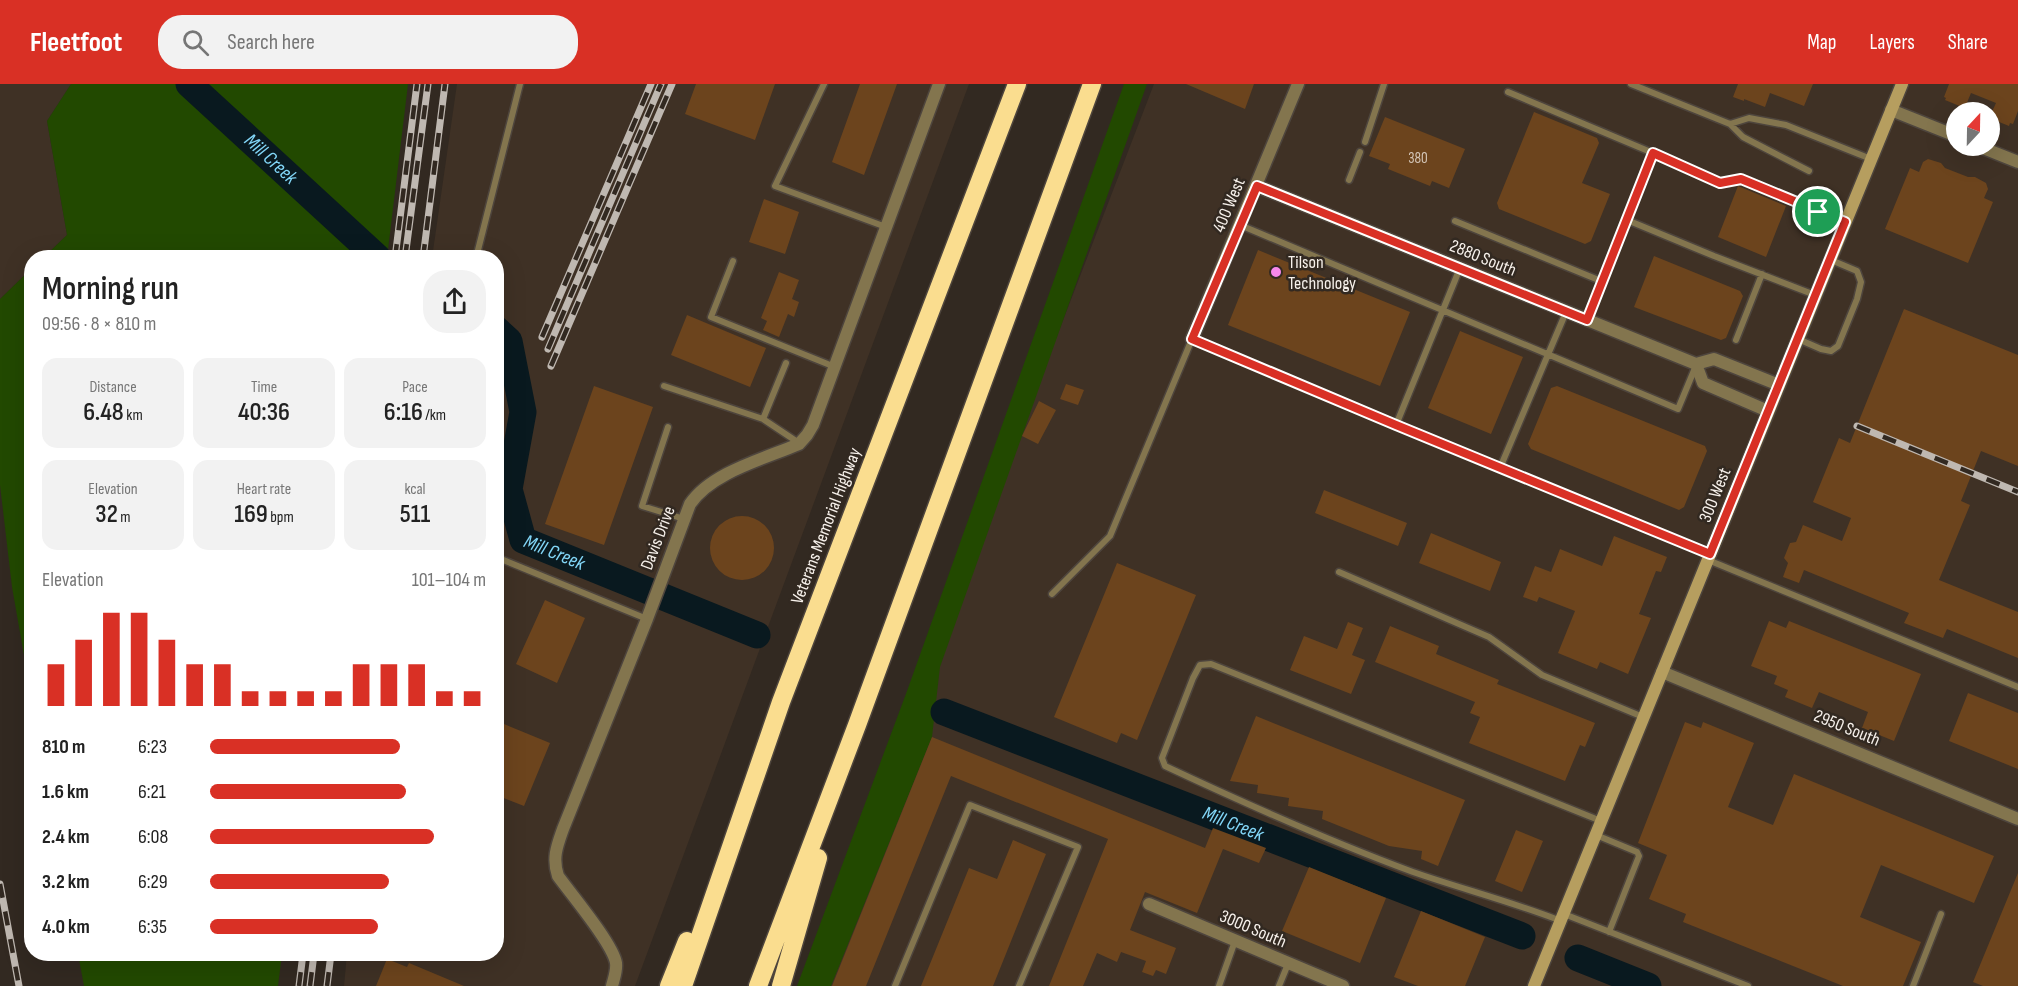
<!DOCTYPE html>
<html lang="en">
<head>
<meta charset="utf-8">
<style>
  :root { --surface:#fff; --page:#f2f2f2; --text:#222; --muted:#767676; --accent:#d93025 }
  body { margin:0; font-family:"Sofia Sans Condensed",sans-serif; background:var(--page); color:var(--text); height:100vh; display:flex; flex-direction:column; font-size:22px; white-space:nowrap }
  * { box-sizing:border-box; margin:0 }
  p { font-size:20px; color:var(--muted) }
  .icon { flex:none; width:33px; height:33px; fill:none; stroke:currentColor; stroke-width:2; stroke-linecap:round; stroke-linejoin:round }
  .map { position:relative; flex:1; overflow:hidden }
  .panel { position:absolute; left:24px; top:166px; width:480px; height:711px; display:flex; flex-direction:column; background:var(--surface); border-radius:24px; box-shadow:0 6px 24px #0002 }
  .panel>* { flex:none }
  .needle { width:39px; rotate:22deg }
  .buttons { position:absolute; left:1946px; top:18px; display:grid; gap:12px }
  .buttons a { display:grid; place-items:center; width:54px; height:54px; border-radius:50%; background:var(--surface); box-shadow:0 6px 24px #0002; font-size:30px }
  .pin { position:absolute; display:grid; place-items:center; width:51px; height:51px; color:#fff; margin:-26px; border:3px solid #fff; border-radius:50%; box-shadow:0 2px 6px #0007 }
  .round { display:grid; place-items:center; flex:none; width:63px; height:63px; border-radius:24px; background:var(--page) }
  .overview { display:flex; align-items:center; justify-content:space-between; height:102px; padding:0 18px }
  h1 { font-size:33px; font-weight:600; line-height:45px }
  .stats { display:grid; grid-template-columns:repeat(3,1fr); gap:9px; height:102px; padding:6px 18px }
  .stats div { display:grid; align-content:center; border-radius:15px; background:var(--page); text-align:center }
  .stats b { font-size:26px; font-weight:600 }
  .stats small { font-size:16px; font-weight:400 }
  .stats p { font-size:16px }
  .chart { height:168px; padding:12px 18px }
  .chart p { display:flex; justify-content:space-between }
  .chart svg { width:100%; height:108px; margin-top:6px; stroke:var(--accent); stroke-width:6 }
  ul { padding:0 18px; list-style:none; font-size:20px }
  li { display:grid; grid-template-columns:96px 72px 1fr; align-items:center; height:45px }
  li i { height:15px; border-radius:8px; background:var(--accent) }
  header { display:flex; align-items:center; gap:36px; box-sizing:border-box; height:84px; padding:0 30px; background:var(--accent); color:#fff }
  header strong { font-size:28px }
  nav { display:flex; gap:33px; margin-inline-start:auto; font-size:21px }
  .search { width:420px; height:54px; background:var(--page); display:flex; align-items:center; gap:15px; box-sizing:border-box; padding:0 21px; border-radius:24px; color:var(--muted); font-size:22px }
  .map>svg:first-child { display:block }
</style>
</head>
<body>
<header>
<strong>Fleetfoot</strong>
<div class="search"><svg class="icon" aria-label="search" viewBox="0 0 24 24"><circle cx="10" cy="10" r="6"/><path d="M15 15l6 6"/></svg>Search here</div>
<nav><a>Map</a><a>Layers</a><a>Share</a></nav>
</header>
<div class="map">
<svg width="2018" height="902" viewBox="0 0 2018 902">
  <rect width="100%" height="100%" fill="#322921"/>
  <path fill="#3f3125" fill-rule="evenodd" d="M0,0H71L47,37L67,151L43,174H32L31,185L0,215Z
    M457,0H969L635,902H344L347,870H496V174H432Z
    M1154,0H2018V902H814L910,634ZM1956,28H1989V62H1956Z"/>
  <path fill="#224900" d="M71,0H408L387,174H43L67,151L47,37Z
    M1124,0H1147L940,583L932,653L831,902H797L907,607Z
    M31,185V611L12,503L0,401V215Z
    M78,870H282L278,902H84Z"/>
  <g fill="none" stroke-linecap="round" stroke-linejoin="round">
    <g stroke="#09191f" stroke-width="27">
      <path id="s1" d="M189,0L378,174"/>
      <path id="s2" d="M496,245L509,257L523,328L509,405L523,456L757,551"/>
      <path id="s3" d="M944,628L1522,852"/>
      <path d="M1578,874L1648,902"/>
    </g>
  </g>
  <path fill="#6c441d" d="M696,0H775L755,56L685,30Z
    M860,0H897L864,91L832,78Z
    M1186,0H1254L1245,25Z
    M1738,0H1813L1804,22L1770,9L1765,23L1744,15V17L1733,13Z
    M1949,0H2018V27L2013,40L2010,39L2009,42L1992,35L1993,33L1990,32L1996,19L1971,9L1966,21L1963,20L1962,23L1945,16L1946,14L1944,13Z
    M1534,28L1597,54L1599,59L1582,99L1610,110L1591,157L1585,160L1499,125L1497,119Z
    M1385,33L1465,65L1449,104L1432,97L1430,102L1388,85L1390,80L1369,72Z
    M1928,75L1941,79L1945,84L1968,93H1975L1986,99L1988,105L1984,114L1993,118L1968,179L1885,145L1910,84L1919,88L1923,78Z
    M1738,102L1786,122L1766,173L1718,153Z
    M764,115L799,128L785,170L749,158Z
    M1258,166L1410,228L1380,302L1228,241Z
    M1654,172L1740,207L1743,212L1726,254L1721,256L1634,223Z
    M779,188L799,196L792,215L799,218L794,233L788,230L779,253L763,246L767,237L761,234Z
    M1904,225L2018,271V382L1981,367L1961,417L1970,421L1939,496L2018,528V574L1947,545L1943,554L1904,539L1909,529L1804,486L1799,499L1783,493L1788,479L1784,474L1790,459L1796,458L1803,441L1842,457L1851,434L1813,418L1839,354L1850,359Z
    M687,231L766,264L750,303L671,271Z
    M1460,247L1523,273L1491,350L1428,324Z
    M1066,300L1084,306L1078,321L1060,315Z
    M594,302L653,323L604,461L545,440Z
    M1557,302L1705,362L1707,367L1684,423L1679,426L1531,365L1528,360L1551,304Z
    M1039,317L1056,326L1038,360L1022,352Z
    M1324,406L1407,439L1398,462L1315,429Z
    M710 464a32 32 0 1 1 64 0a32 32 0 1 1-64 0Z
    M1431,449L1501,478L1490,507L1419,479Z
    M1614,452L1667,473L1661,488L1656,487L1639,530L1651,534L1628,590L1600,578L1597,585L1558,569L1575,527L1539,513L1537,518L1523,513L1535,482L1551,488L1560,465L1602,482Z
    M1117,479L1196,511L1137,656L1121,649L1117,659L1054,633Z
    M545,516L585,534L557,599L516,580Z
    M1769,537L1786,544L1789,537L1921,590L1894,657L1862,644L1868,628L1819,608L1812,624L1785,613L1788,606L1774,600L1777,592L1751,582Z
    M1348,538L1363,544L1352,571L1365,576L1351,610L1290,586L1304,552L1337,565Z
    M1390,542L1439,562L1436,570L1499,596L1497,600L1595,639L1585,663L1580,661L1565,697L1469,659L1480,633L1470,629L1475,618L1375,578Z
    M1968,609L2018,629V685L1949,657Z
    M1256,632L1465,716L1438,782L1421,775L1422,767L1389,762L1322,735L1323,727L1288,722L1289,714L1257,709L1258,701L1230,697Z
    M499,638L550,659L524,722L496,711V645Z
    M1685,638L1701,644L1703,638L1754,659L1728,723L1773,741L1794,690L1994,772L1974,819L1881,781L1860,833L1921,858L1903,902H1843L1683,838L1686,830L1649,815L1667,771L1638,759Z
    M932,653L1205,764L1213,744L1266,764L1259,779L1223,765L1197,829L1145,808L1130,846L1176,864L1166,890L1156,886L1153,892L1142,888L1146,877L1121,868L1117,878L1097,869L1083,902H1049L1108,755L951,692L866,902H832Z
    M1516,746L1543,757L1522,808L1495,797Z
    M1013,756L1046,770L993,902H921L969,784L997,795Z
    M1309,783L1386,814L1360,879L1282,847Z
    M2018,789V902H1983L1973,898Z
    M1421,827L1485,853L1465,902H1418L1394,893Z
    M387,875L407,883L409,879L464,902H376Z"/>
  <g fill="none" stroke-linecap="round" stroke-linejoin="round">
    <g stroke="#4e453d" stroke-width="9">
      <path id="lane" d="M824,0L775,102L886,143
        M1631,0L1730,40L1749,34L1786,41L1871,75
        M1508,8L1653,69L1627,136
        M1730,40L1743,53L1809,87
        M1365,58L1384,0
        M1653,69L1720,99L1741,95L1845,138
        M1349,96L1360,68
        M1455,137L1601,197
        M1240,141L1678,325L1695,284
        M476,174L520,0
        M733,177L711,233L835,283
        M1587,236L1627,136L1714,172L1815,211
        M1798,255L1821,265L1831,267L1838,262L1857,215L1861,198L1857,187L1831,176
        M1736,256L1762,190
        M786,279L763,335L799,359
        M664,302L763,335
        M1396,341L1460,184
        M668,343L642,422L684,435
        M1500,384L1566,228
        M496,473L647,535
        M1708,476L2018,603
        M1339,488L1489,553L1542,591L1643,633
        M1052,510L1110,452L1192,255L1710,470
        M1596,751L1637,768L1639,772L1609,848
        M1564,830L1748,902
        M1561,837C1513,818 1462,805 1413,788C1329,757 1246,720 1165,682L1162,674L1193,594L1200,581L1211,580L1601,737
        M895,902L970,721L1078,763L1019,902
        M1219,902L1235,857
        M1279,902L1288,880
        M1913,902L1941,830"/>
    </g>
    <g stroke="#4e453d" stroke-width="15">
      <path id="street" d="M1891,26L1956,52
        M1978,62L2018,78
        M1257,102L1696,280L1714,275L1779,301
        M1192,255L1298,0
        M1696,280L1703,299L1768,327
        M1662,588L2018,735
        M1149,820L1343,902
        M612,902C614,894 617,887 616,879C613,860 571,810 558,792C552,774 557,762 563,745L647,535L690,420C712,388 764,375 799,360L807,351L813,341L939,0"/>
    </g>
    <g stroke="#4e453d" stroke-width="15">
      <path id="secondary" d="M1534,902L1902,0"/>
    </g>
    <g stroke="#4e453d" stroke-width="21">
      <path id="highway" d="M669,902L687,857
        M683,902L781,618L1017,0
        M758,902L857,641L1092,0
        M781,902L818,774"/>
    </g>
    <use href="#lane" stroke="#83754e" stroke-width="6"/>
    <use href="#street" stroke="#83754e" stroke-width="12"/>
    <use href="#secondary" stroke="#b69e5f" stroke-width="12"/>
    <use href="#highway" stroke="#fadd8f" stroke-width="18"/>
    <g stroke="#bfb8b1" stroke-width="7">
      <path id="rail" d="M395,174L417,0
        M405,174L428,0
        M423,174L445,0
        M542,253L651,0
        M548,265L661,0
        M551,282L672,0
        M1857,342L2018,408
        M0,800L19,902
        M299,902L303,870
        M310,902L314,870
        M327,902L331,870"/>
    </g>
    <use href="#rail" stroke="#322921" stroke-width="4.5" stroke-dasharray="14" stroke-linecap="butt"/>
  </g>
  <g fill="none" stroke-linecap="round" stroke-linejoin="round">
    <g stroke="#fff" stroke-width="12">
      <path id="route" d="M1653,69L1720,99L1741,95L1845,138L1710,470L1396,341L1192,255L1257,102L1587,236Z"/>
    </g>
    <use href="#route" stroke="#d93025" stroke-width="8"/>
  </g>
  <circle fill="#f788ec" stroke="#322921" stroke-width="2" cx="1276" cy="188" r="6"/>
  <g text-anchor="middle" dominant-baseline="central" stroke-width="5" stroke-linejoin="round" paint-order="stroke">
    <g font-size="15" fill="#d4c6b8">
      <text x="1418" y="74">380</text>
    </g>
    <g font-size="18" fill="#f7f1eb" stroke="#322921">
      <text transform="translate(1229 121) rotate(-67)">400 West</text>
      <text transform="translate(1483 174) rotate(22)">2880 South</text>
      <text transform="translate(1715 411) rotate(-68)">300 West</text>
      <text transform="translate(826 442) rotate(-69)">Veterans Memorial Highway</text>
      <text transform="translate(658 454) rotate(-69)">Davis Drive</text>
      <text transform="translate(1847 644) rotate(22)">2950 South</text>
      <text transform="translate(1253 845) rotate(23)">3000 South</text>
    </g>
    <g font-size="18" fill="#f7f1eb" stroke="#322921" text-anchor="start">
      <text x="1288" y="178">Tilson<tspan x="1288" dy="21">Technology</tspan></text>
    </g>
    <g font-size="20" font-style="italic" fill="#82d6f7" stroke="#322921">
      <text stroke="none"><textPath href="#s1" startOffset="111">Mill Creek</textPath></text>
      <text stroke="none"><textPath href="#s2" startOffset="255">Mill Creek</textPath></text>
      <text stroke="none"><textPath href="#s3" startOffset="310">Mill Creek</textPath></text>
    </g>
  </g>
</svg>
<div class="buttons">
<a><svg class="needle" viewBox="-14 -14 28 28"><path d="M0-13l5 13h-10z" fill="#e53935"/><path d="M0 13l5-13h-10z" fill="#767676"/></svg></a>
</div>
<div class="pin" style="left:1818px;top:128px;background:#1e9e55"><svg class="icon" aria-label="arrive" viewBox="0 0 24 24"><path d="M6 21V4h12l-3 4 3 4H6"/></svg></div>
<section class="panel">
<div class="overview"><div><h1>Morning run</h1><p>09:56 · 8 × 810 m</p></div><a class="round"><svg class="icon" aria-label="share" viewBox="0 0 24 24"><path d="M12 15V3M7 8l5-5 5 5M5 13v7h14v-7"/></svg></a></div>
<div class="stats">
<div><p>Distance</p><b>6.48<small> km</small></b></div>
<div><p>Time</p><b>40:36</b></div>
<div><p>Pace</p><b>6:16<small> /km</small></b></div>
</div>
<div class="stats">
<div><p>Elevation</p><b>32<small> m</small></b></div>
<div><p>Heart rate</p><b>169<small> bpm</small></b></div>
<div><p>kcal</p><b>511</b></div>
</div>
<div class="chart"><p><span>Elevation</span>101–104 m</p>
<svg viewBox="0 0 160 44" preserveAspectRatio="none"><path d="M5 44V27M15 44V17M25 44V6M35 44V6M45 44V17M55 44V27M65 44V27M75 44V38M85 44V38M95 44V38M105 44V38M115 44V27M125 44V27M135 44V27M145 44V38M155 44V38"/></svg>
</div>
<ul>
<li><b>810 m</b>6:23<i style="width:69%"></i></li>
<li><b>1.6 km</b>6:21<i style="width:71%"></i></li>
<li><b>2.4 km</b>6:08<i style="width:81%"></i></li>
<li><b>3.2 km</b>6:29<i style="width:65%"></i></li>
<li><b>4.0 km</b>6:35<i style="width:61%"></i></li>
</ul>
</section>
</div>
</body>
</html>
